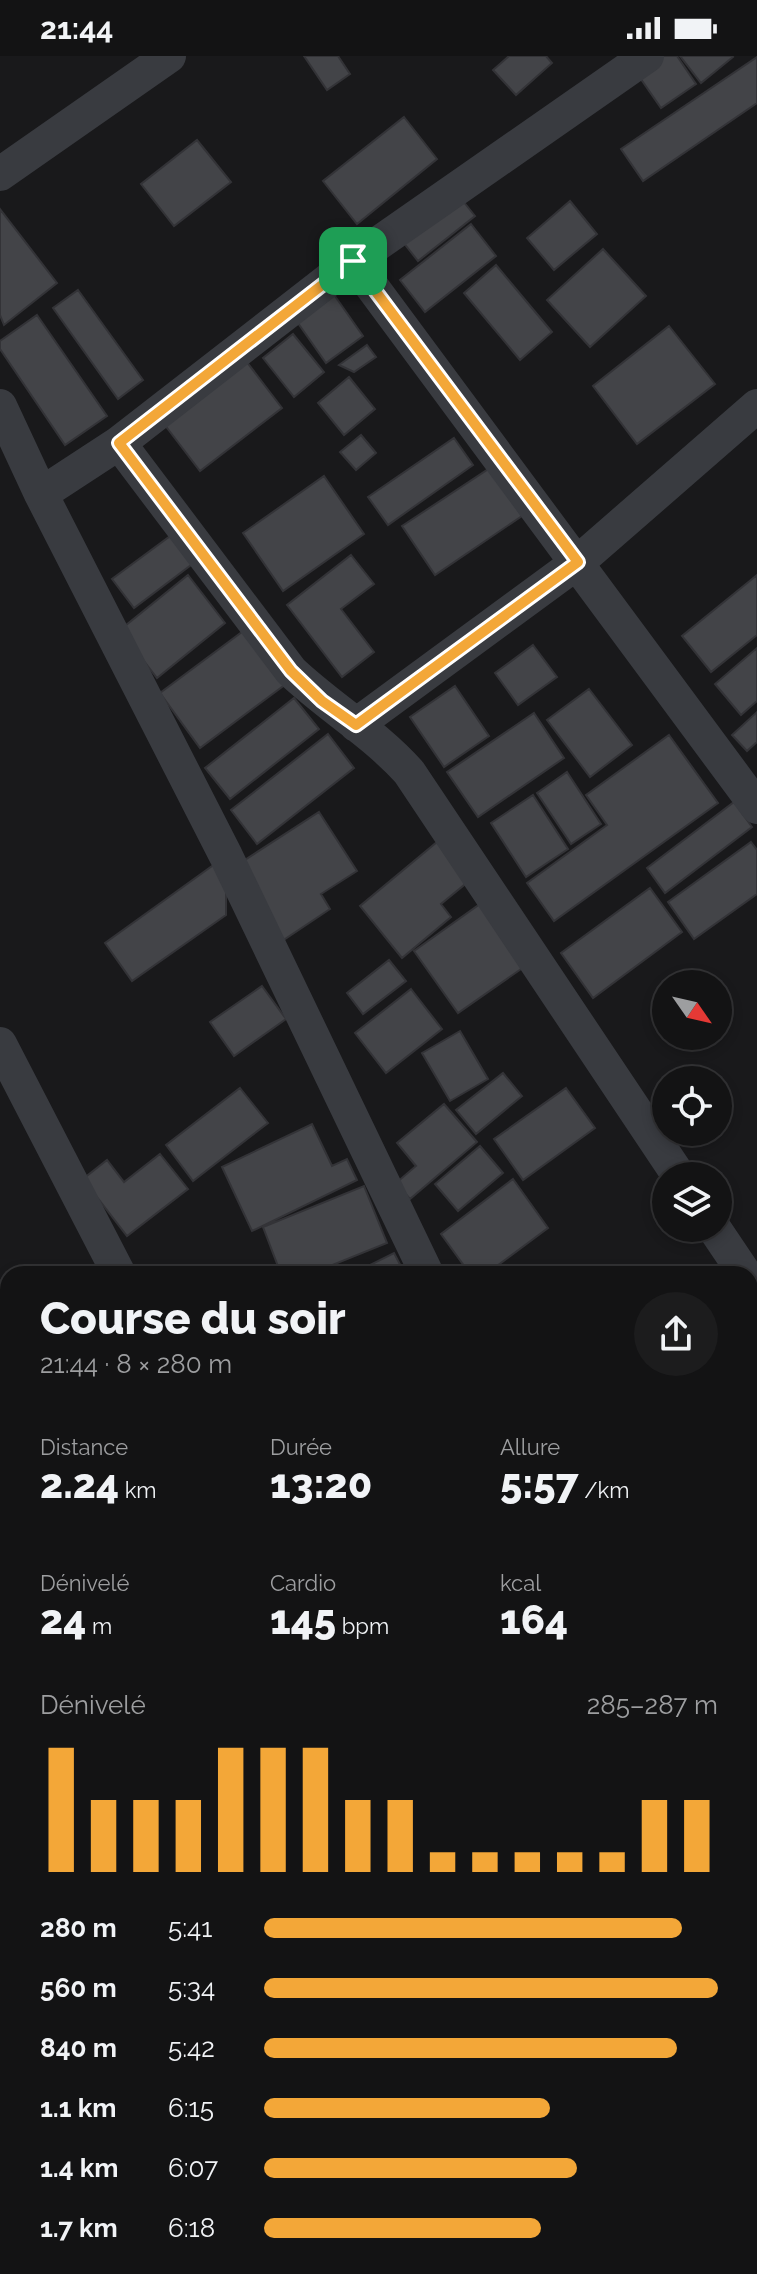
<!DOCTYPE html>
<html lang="fr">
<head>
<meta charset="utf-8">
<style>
  :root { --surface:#131314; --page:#1c1c1d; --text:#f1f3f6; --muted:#9d9ea0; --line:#323234; --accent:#f3a738 }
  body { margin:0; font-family:Raleway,sans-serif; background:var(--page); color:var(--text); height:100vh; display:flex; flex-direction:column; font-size:30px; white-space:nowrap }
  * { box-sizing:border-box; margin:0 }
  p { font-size:26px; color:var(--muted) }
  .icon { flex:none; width:44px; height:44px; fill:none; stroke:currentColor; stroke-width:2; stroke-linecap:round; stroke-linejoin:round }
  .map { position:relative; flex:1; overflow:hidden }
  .side { position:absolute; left:0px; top:1210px; width:758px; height:1008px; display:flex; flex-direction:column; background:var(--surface); border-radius:24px 24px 0 0; box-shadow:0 4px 12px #0003,0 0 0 2px var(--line) }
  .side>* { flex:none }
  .needle { width:52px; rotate:124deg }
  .tools { position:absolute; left:652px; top:914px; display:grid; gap:16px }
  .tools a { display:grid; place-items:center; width:80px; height:80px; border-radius:50%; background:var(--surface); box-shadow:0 4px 12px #0003,0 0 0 2px var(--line); font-size:40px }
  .pin { position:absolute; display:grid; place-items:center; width:68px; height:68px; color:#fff; margin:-34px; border-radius:16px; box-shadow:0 4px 12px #0006 }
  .round { display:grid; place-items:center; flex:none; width:84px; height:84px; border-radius:42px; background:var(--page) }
  .headline { display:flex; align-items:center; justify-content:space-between; height:136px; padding:0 40px }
  h1 { font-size:44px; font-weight:800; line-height:60px }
  .metrics { display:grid; grid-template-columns:repeat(3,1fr); gap:12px; height:136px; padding:8px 40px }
  .metrics div { display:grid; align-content:center }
  .metrics b { font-size:40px; font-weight:800 }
  .metrics small { font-size:22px; font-weight:400 }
  .metrics p { font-size:22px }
  .chart { height:224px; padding:16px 40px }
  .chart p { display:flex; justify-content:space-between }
  .chart svg { width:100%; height:144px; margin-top:8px; stroke:var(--accent); stroke-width:6 }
  ul { padding:0 40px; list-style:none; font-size:26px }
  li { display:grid; grid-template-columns:128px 96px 1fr; align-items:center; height:60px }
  li i { height:20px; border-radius:10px; background:var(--accent) }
  .status { display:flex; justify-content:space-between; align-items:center; height:56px; padding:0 40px; background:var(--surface); direction:ltr }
  .status svg { height:22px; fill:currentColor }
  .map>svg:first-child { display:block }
</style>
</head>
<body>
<div class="status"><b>21:44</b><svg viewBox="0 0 49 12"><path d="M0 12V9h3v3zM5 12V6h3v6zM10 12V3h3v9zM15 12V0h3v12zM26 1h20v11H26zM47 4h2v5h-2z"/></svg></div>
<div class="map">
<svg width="757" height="2218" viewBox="0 0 757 2218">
  <rect width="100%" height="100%" fill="#19191b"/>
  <path fill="#434448" stroke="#333337" stroke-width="2" d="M304,0H338L350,18L327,34Z
    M509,0H546L552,7L516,39L493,14Z
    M660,0H677L696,28L661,52L636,16Z
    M680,0H732L733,1L701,27Z
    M757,1V47L643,125L621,93Z
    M404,61L437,103L357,168L323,125Z
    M197,84L231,126L174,170L141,128Z
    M455,135L475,160L418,205L399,181Z
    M570,145L597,178L554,214L527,182Z
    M0,153L57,227L4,269L0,259Z
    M471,168L496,200L425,256L400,224Z
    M603,193L646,240L590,291L547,244Z
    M496,209L552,276L520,304L464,237Z
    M330,233L363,280L326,307L293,260Z
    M78,234L143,324L118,343L53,252Z
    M37,259L107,360L65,389L0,293V285Z
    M669,270L715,328L637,388L593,330Z
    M293,278L324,316L294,341L263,302Z
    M367,289L376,301L354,316L339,309Z
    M243,301L282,352L200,415L161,364Z
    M349,321L375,353L344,379L318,347Z
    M361,379L376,397L356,414L340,396Z
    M454,382L473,409L388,469L368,441Z
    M490,412L522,460L435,519L402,470Z
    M324,420L364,478L283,535L243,477Z
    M173,478L195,506L134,552L112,523Z
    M351,499L374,528L341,553L374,596L342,621L287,549Z
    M188,519L225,567L157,622L120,574Z
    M757,519V579L711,616L682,580Z
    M246,573L286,628L200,692L160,637Z
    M533,589L557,621L518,649L495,617Z
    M757,592V645L741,659L715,628Z
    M455,630L489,680L444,711L410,661Z
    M589,633L632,689L590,721L547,664Z
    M294,642L319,673L230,743L205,712Z
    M757,656V686L747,695L732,679Z
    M534,657L564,702L478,761L447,716Z
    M328,678L354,712L257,788L231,754Z
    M669,679L718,747L554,865L527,827L607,769L586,739Z
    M567,716L601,768L571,788L537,737Z
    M533,739L568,793L526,821L491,767Z
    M734,746L752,771L665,837L647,812Z
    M319,756L357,815L321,838L330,853L282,885L234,811Z
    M437,786L469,825L441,848L451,861L402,902L360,850Z
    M751,786L757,794V838L694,883L668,846Z
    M226,800V859L132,925L105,887Z
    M650,832L682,876L593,942L561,897Z
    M480,848L524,911L458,957L414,895Z
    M389,904L406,925L363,958L347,937Z
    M262,930L286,963L234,1000L210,966Z
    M411,933L442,973L386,1017L355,977Z
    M460,975L488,1023L450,1045L422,997Z
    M503,1017L522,1040L476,1078L456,1054Z
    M240,1032L268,1067L193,1125L166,1089Z
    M566,1032L595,1072L523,1124L494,1083Z
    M444,1048L477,1086L410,1143L396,1127L416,1110L397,1087Z
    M312,1068L332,1110L347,1103L357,1124L252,1175L222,1111Z
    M480,1090L503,1117L458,1155L435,1128Z
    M160,1098L188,1133L127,1180L83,1123L107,1104L124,1126Z
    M513,1123L548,1172L486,1218H470L441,1178Z
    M364,1130L387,1187L310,1218H281L263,1171Z
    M394,1197L405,1218H352Z
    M8,1744V1804L0,1807V1748Z
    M8,1813V1860L0,1863V1817Z
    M8,1905V1962L4,1965L0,1958V1909Z
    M8,2107V2175L0,2178V2111Z
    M90,2210H132L136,2218H93Z"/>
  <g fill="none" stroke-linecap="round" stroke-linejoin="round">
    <path stroke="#393b40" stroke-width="34" d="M0,118L169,0
      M353,205L757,751
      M0,350L41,438L226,800L427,1218
      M119,387L291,615C329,651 374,677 409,716L679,1120
      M41,438L119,387L353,205L647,0
      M356,669L578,506L757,350
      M0,988L119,1218
      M714,1172L745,1218
      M0,1580L8,1577
      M0,1622L8,1638
      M750,1855L757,1868
      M290,2210L294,2218
      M617,2210L621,2218"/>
    <path stroke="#474a50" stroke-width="44" d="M723,2218L736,2210"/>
  </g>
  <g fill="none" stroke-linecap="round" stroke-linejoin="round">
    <g stroke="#fff" stroke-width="16">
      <path id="route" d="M353,205L578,506L356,669L322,645L291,615L119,387Z"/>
    </g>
    <use href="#route" stroke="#f3a738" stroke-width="10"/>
  </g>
</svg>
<div class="tools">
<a><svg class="needle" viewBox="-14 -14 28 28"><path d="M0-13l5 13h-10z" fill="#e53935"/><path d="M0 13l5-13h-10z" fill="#9d9ea0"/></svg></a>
<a><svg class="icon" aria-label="locate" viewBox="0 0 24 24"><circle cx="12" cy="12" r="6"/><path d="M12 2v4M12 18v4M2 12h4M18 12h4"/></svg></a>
<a><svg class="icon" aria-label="layers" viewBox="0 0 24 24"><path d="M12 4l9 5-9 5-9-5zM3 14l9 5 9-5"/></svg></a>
</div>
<div class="pin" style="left:353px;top:205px;background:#1e9e55"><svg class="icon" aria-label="arrive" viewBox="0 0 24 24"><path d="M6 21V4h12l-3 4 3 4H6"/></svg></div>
<section class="side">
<div class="headline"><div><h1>Course du soir</h1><p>21:44 · 8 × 280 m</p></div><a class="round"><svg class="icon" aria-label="share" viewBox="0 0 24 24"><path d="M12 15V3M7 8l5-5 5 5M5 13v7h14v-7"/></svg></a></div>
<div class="metrics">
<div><p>Distance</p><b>2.24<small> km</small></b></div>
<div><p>Durée</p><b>13:20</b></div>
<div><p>Allure</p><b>5:57<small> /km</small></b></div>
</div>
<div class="metrics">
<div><p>Dénivelé</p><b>24<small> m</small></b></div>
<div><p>Cardio</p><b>145<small> bpm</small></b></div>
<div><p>kcal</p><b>164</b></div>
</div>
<div class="chart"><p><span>Dénivelé</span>285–287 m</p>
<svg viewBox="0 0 160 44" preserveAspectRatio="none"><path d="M5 44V6M15 44V22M25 44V22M35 44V22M45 44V6M55 44V6M65 44V6M75 44V22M85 44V22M95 44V38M105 44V38M115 44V38M125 44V38M135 44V38M145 44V22M155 44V22"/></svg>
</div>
<ul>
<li><b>280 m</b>5:41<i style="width:92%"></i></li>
<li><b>560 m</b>5:34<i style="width:100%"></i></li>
<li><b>840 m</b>5:42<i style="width:91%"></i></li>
<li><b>1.1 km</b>6:15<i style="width:63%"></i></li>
<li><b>1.4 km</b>6:07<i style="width:69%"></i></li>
<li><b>1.7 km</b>6:18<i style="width:61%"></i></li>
</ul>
</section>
</div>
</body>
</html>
